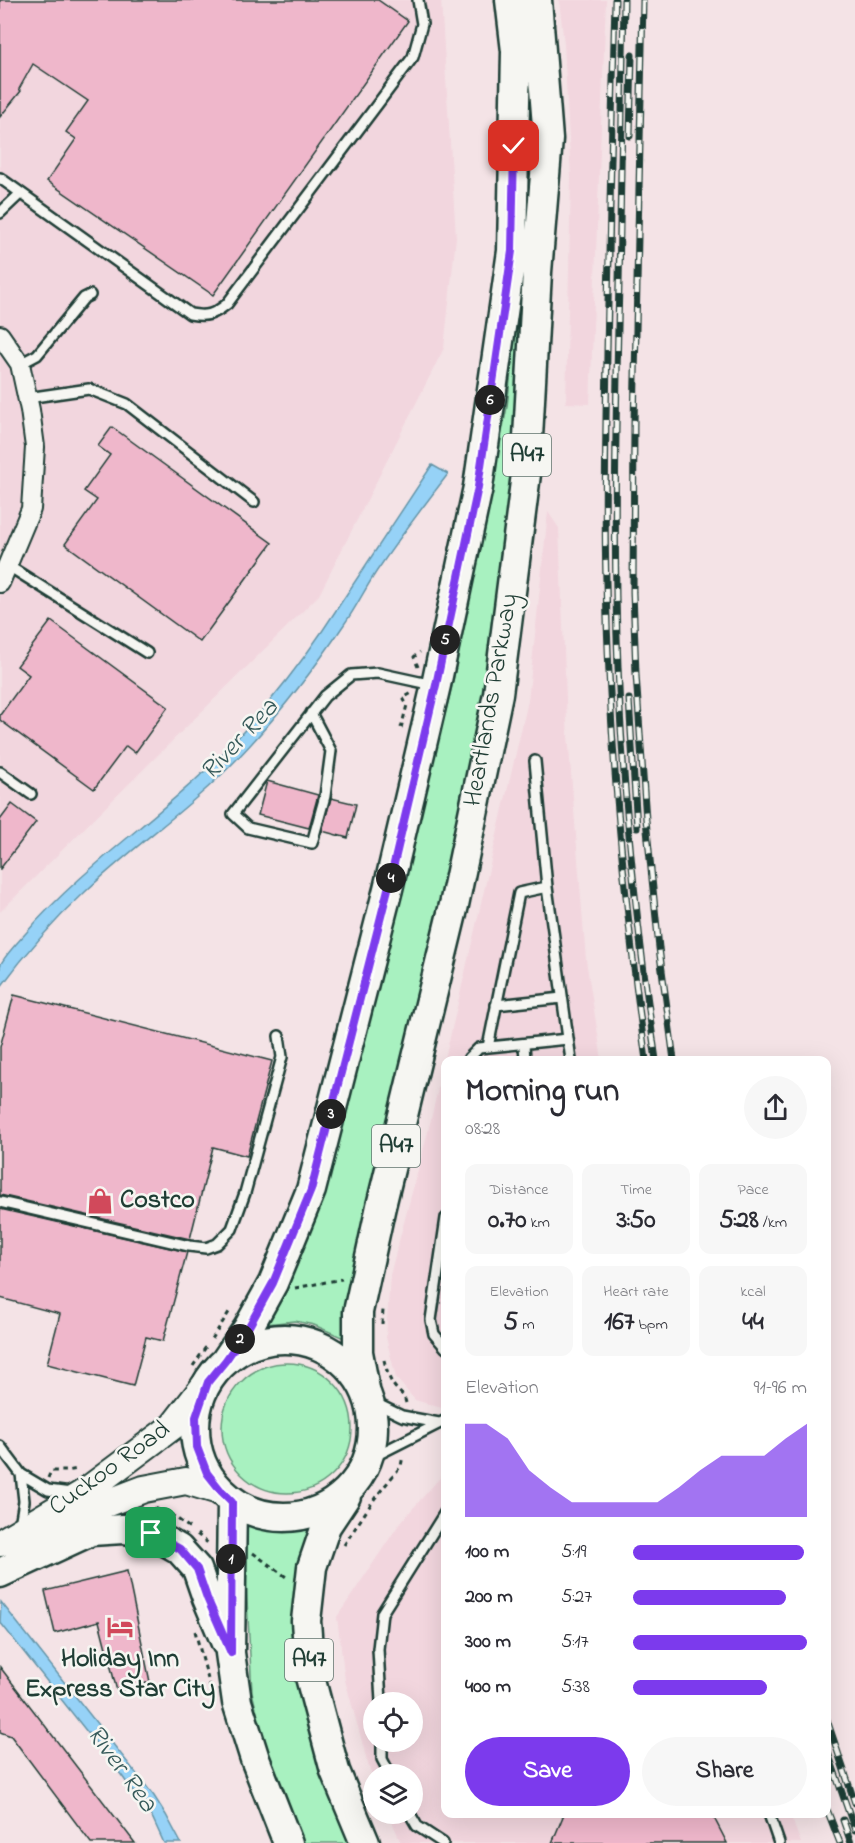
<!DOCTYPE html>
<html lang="en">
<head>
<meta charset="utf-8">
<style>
  :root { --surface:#fff; --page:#f7f7f7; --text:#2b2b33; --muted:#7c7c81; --accent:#7c3aed }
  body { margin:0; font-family:"Indie Flower",sans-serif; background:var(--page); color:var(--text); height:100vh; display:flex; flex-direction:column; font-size:22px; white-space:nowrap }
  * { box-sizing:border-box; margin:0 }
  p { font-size:20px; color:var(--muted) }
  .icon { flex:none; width:33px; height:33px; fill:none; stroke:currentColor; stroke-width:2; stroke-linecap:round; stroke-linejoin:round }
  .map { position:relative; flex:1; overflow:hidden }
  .details { position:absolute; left:441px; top:1056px; width:390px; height:762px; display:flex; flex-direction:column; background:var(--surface); border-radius:12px; box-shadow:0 6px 24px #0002 }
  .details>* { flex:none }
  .buttons { position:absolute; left:363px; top:1692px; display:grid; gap:12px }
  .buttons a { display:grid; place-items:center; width:60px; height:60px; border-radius:50%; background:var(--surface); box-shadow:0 6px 24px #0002; font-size:30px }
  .pin { position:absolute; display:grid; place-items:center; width:51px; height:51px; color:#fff; margin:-26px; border-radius:12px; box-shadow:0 3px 9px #0006 }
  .km { position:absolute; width:30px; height:30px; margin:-15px; border-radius:50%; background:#222; color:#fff; font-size:16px; line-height:30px; text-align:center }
  .round { display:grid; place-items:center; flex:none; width:63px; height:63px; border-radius:32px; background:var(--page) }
  .headline { display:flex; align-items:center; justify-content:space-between; height:102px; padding:0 24px }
  h1 { font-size:33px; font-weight:800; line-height:45px }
  .figures { display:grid; grid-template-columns:repeat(3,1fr); gap:9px; height:102px; padding:6px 24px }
  .figures div { display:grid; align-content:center; border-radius:12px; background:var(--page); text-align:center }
  .figures b { font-size:26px; font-weight:800 }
  .figures small { font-size:16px; font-weight:400 }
  .figures p { font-size:16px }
  .chart { height:168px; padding:12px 24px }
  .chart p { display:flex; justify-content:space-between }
  .chart svg { width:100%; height:108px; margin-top:6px; fill:var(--accent); opacity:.7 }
  .cta { display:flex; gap:12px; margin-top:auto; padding:12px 24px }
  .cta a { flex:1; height:69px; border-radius:36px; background:var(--accent); color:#fff; font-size:24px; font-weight:800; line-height:69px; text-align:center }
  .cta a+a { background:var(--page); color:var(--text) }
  ul { padding:0 24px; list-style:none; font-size:20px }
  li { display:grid; grid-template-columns:96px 72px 1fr; align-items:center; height:45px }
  li i { height:15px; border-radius:8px; background:var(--accent) }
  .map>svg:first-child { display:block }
</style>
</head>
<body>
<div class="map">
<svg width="855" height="1843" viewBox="0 0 855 1843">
  <rect width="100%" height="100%" fill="#f4e3e6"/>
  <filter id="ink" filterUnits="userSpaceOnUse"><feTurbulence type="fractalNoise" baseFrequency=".0167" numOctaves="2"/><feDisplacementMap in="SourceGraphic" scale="12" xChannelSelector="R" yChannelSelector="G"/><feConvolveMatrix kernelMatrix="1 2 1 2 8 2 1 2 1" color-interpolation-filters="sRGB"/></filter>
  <g filter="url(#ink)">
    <path fill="#f2d6de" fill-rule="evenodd" d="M0,0H441L456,237L444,348L319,595L0,912Z
      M559,0H606L590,404L566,403L571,178L564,44Z
      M548,512L559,528L567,723L586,960L602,1060H446L445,1409L415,1400L396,1378L386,1337L390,1275L428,1132L528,701Z
      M445,1472L446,1814H790L801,1843H401L389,1814H412V1774H374L373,1778L368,1764L345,1680L337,1617L400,1523ZM374,1702H412V1742H374Z"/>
    <path fill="#a8f1c0" stroke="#64977a" stroke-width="1.5" d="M524,293L515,459L488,697L346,1339L314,1325L295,1321L266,1324L297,1266L332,1159L452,686L507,407L520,294Z
      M222 1428a65 65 0 1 1 130 0a65 65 0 1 1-130 0Z
      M247,1519L278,1528L309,1529L302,1680L321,1773L352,1843H301L266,1751L252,1692L245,1563Z"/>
    <path fill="#96d2f7" stroke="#6696a9" stroke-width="1.5" d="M432,465L448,474C425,504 402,534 381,565C367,584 358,605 345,623C313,671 277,717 238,758C191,808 133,846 84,893C53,922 25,954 0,988C0,982 0,971 0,966C4,956 19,941 26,933C87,862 168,812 231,745C265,709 296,670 323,630Z
      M1,1602L154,1796L166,1815L181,1843H164L153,1819L122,1776L0,1622Z"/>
    <path fill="#efb7cb" stroke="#1f3d34" stroke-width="1.5" d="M0,0H378L408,21L213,295L47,181L76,139L66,132L88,101L33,64L19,89L21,91L0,117Z
      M112,427L272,543L200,642L65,544L97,500L84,491L110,455L98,446Z
      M51,621L168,707L135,753L126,746L94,789L0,720V715L29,675L17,666Z
      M267,781L318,795L309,828L258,815Z
      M331,798L356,804L348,838L322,831Z
      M12,804L36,822L0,869V820Z
      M14,995L272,1061L247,1156L213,1147L190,1239L0,1195V1047Z
      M0,1209L187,1252L163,1341L146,1337L133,1386L47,1364L60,1314L0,1298Z
      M127,1571L150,1682L117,1691L99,1621L55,1633L45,1591Z
      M0,1667L135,1843H91L11,1736L0,1732Z
      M564,1814H712L727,1843H552Z"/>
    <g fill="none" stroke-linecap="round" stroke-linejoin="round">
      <g stroke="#1f3d34" stroke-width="14">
        <path id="service" d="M0,178L190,314C207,317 213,315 227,304L413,57L422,24L418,0
          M0,213L21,193
          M20,364L37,355L84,298L90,295
          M27,398L89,389L127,404L254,502
          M7,565L147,653
          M311,713L331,751L325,796L312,843L248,828L233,814L325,696L351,675L378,673L433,685
          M535,761L547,887L571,1060
          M0,772L31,794
          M496,1005L562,998
          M524,1044L525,1060
          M488,1047L519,893L547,887
          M468,1060L469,1058L479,1048L568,1039
          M0,1202L189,1246L206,1248L217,1244L232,1229L245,1193L282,1057L279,1036
          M446,1218L431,1320L434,1334L446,1348
          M369,1400L402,1416L439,1423
          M0,1446L21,1474L48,1490L71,1493
          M367,1460L446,1420
          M20,1525L24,1501L21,1474
          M381,1702L378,1649L382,1613L446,1511
          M382,1742V1759L390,1774
          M410,1814L417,1826L443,1843
          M769,1814L779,1843"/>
      </g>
      <g stroke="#1f3d34" stroke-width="22">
        <path id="minor" d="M0,335L20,364L30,410L35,447L31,509L0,583"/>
      </g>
      <g stroke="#1f3d34" stroke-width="30">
        <path id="secondary" d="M0,1543L82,1494L173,1426L208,1381
          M19,1555L57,1529L97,1507L144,1489L186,1481L222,1492"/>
      </g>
      <g stroke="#1f3d34" stroke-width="33">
        <path id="primary" d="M195 1428a89 89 0 1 1 178 0a89 89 0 1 1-178 0Z
          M226,1360L248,1328L273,1283L311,1190L388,889L436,685L478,487L512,251L516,51L510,0
          M365,1389L358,1352V1312L381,1206L454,905L498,694L526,474L537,272L548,139L537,0
          M346,1496L326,1526L312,1567L306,1621L310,1677L335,1771L365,1843
          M232,1502L230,1653L237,1702L255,1759L288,1843
          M0,1573L91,1531L123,1529L151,1533L179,1549L197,1569L207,1598L226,1643"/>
      </g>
      <path stroke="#1f3d34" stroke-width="3" stroke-dasharray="4.5 4.5" stroke-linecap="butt" d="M418,667L414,657L420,652
        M401,728L407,705L403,698L412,693
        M295,1288L342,1279
        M382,1324L383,1310
        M212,1339L231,1309
        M384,1360C388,1376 391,1386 404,1396L406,1403
        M193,1366L208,1344
        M48,1478L51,1471H67L78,1469
        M154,1508L169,1513L190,1528
        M197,1534L210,1545
        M344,1545L375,1498L401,1466L403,1456
        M253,1553L289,1579
        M195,1631L212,1694"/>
      <use href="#service" stroke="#f6f6f2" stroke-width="9"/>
      <use href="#minor" stroke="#f6f6f2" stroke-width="18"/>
      <use href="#secondary" stroke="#f6f6f2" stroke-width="26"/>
      <use href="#primary" stroke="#f6f6f2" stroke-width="28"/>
      <g stroke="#1f3d34" stroke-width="7">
        <path id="rail" d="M615,0C612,117 609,235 607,352C606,429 604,505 606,582C609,742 624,902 646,1060
          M624,0C622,94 621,189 619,283C616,411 613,539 618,667C623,799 637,930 656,1060
          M643,0L634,424L633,592L636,674L646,820L659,948L674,1060
          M630,136L632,55
          M629,699L637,828
          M826,1717L855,1803
          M826,1747L855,1830
          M826,1807L840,1843
          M843,1820L851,1843"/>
      </g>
      <use href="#rail" stroke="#f6f6f2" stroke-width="4.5" stroke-dasharray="14" stroke-linecap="butt"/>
    </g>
  </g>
  <g fill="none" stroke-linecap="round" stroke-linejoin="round" filter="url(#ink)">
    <g stroke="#fff" stroke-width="12">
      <path id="route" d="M151,1533L180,1549L197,1569L207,1598L231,1653L232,1502L222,1492L207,1473L197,1447L196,1417L208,1382L226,1360L248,1328L273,1283L311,1190L388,889L436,685L478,487L512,251L514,146"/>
    </g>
    <use href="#route" stroke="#7c3aed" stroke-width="8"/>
  </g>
  <defs>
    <g id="shop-bare" transform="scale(2.07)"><path d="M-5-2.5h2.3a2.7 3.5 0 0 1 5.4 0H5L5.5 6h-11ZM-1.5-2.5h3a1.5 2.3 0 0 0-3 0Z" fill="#d1495b" stroke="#f6f6f2" stroke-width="2.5" paint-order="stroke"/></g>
    <g id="hotel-bare" transform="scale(2.07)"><path d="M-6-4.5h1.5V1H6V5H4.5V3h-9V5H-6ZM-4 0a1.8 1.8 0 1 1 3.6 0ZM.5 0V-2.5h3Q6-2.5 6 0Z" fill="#d1495b" stroke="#f6f6f2" stroke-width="2.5" paint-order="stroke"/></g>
  </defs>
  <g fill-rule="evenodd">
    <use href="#shop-bare" x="100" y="1201"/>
    <use href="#hotel-bare" x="120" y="1627"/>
  </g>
  <g text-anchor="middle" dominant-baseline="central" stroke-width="5" stroke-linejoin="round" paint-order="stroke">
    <g fill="#f6f6f2" stroke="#60746d" stroke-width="1.5">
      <rect x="503" y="434" width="48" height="42" rx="4.5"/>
      <rect x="372" y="1125" width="48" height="42" rx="4.5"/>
      <rect x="285" y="1639" width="48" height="42" rx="4.5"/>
    </g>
    <g font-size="24" font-weight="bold" fill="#1f3d34">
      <text x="527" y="455">A47</text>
      <text x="396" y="1146">A47</text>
      <text x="309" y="1660">A47</text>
    </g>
    <g font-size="26" fill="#1f3d34" stroke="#f6f6f2">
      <text transform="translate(492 700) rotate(-80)">Heartlands Parkway</text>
      <text transform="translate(110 1469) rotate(-36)">Cuckoo Road</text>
    </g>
    <g font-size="26" font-weight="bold" fill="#1f3d34" stroke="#f6f6f2" text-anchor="start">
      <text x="120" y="1201">Costco</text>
      <text x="120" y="1660" text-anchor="middle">Holiday Inn<tspan x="120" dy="30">Express Star City</tspan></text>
    </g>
    <g font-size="27" font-style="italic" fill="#375b5b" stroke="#f6f6f2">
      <text transform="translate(240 740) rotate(-47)">River Rea</text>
      <text transform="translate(121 1769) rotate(54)">River Rea</text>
    </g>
  </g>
</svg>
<div class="buttons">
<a><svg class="icon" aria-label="locate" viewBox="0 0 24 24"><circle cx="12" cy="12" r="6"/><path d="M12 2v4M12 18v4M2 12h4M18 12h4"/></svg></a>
<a><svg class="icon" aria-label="layers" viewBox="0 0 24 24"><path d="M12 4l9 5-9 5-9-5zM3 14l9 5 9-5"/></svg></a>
</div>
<div class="pin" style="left:151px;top:1533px;background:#1e9e55"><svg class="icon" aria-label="arrive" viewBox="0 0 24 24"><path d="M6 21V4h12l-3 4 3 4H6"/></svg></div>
<div class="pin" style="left:514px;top:146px;background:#d93025"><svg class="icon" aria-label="check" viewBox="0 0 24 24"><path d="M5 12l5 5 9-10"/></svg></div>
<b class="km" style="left:231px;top:1559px">1</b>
<b class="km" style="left:240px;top:1339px">2</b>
<b class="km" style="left:331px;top:1114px">3</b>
<b class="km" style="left:391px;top:878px">4</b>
<b class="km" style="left:445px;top:640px">5</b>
<b class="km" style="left:490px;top:400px">6</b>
<section class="details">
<div class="headline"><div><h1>Morning run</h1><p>08:28</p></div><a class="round"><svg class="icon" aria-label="share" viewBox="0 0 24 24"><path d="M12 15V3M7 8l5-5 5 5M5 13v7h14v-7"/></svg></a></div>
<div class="figures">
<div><p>Distance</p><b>0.70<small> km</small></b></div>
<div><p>Time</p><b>3:50</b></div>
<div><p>Pace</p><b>5:28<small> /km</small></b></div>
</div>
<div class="figures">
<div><p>Elevation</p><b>5<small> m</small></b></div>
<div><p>Heart rate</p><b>167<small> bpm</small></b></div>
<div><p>kcal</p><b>44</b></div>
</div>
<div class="chart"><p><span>Elevation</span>91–96 m</p>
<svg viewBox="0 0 160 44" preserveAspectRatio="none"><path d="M0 44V6L10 6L20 12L30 25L40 32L50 38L60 38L70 38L80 38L90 38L100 32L110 25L120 19L130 19L140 19L150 12L160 6V44z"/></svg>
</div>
<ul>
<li><b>100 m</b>5:19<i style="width:98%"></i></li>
<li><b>200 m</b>5:27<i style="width:88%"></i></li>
<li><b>300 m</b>5:17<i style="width:100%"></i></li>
<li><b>400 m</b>5:38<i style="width:77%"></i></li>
</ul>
<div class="cta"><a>Save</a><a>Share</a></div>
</section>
</div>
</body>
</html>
